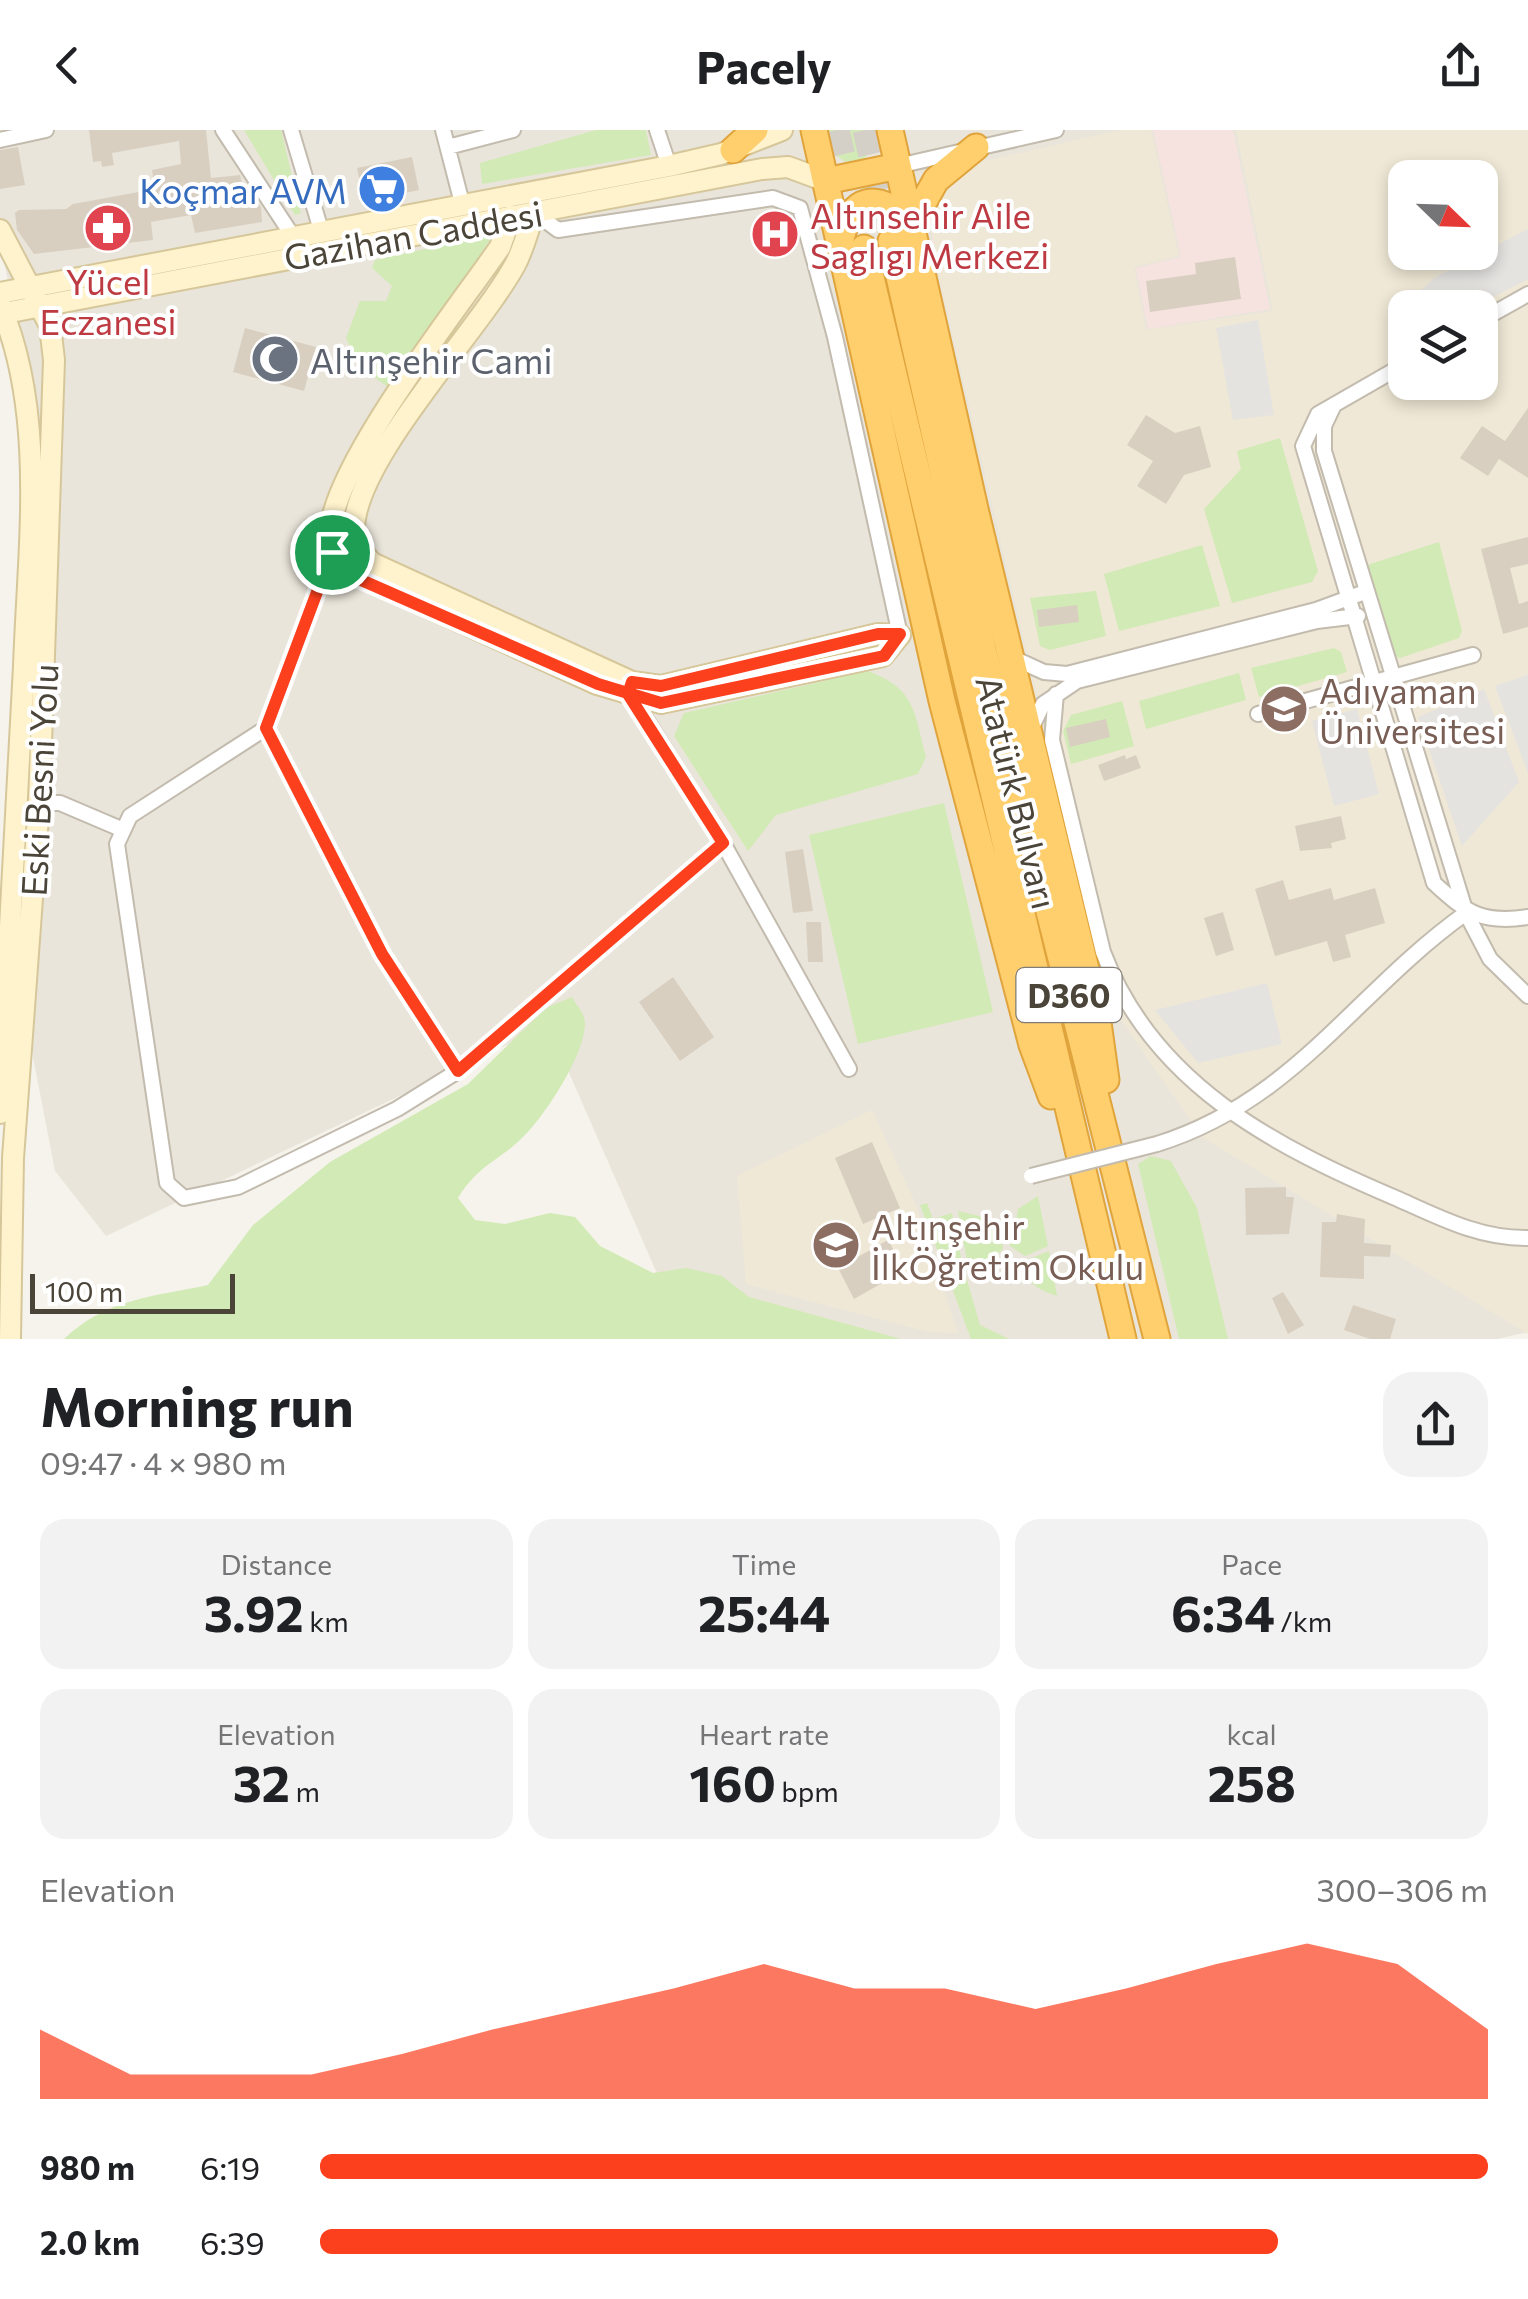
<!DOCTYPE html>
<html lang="en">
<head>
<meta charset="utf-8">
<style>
  :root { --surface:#fff; --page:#f2f2f2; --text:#202124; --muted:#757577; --accent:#fc3f1d }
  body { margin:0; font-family:Commissioner,sans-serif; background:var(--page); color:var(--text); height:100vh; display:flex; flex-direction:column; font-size:38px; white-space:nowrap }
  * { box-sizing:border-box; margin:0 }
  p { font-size:32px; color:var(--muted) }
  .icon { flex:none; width:55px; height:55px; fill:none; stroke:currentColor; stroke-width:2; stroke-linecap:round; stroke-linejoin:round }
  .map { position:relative; height:1209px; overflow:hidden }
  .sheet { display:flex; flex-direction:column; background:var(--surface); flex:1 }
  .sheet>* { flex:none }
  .needle { width:65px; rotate:113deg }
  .tools { position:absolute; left:1388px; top:30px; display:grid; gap:20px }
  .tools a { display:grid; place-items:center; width:110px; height:110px; border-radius:20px; background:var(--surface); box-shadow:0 5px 15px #0003; font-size:50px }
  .scale { position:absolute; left:30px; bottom:25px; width:205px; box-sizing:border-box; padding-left:10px; border:5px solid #4b4439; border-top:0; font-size:28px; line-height:35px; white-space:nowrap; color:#4b4439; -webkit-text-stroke:8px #fff; paint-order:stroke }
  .pin { position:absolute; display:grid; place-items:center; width:85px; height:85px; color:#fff; margin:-42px; border:5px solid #fff; border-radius:50%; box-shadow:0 2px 10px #0007 }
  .round { display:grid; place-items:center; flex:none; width:105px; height:105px; border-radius:30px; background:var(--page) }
  .head { display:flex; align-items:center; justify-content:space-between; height:170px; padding:0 40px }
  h1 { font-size:55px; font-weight:700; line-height:75px }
  .metrics { display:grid; grid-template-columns:repeat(3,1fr); gap:15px; height:170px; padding:10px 40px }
  .metrics div { display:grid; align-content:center; border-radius:25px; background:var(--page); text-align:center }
  .metrics b { font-size:50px; font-weight:700 }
  .metrics small { font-size:28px; font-weight:400 }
  .metrics p { font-size:28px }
  .chart { height:280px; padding:20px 40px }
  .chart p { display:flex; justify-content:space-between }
  .chart svg { width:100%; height:180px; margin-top:10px; fill:var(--accent); opacity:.7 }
  ul { padding:0 40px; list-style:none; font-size:32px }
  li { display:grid; grid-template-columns:160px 120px 1fr; align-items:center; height:75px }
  li i { height:25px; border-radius:12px; background:var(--accent) }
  header { display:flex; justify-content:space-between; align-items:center; height:130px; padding:0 40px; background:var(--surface); font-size:45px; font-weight:700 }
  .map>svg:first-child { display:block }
</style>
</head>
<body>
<header><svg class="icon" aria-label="back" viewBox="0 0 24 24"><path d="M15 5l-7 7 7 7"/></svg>Pacely<svg class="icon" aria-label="share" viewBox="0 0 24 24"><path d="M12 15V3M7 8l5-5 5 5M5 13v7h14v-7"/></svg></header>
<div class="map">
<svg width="1528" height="1209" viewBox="0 0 1528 1209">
  <rect width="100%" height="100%" fill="#f6f3ec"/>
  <path fill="#eae5da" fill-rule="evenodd" d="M0,0H1528V1202L1497,1209H818L674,1182L548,895L106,1106L55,1041L33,927L22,217L0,113ZM1405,48H1480V122H1405ZM1405,178H1480V252H1405Z"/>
  <path fill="#efe8d6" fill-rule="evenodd" d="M1121,0H1151L1179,126L1134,137L1146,200L1273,181L1236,0H1528V1204L1202,1007L1108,871L932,117L934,76L972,34ZM1405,48H1480V122H1405ZM1405,178H1480V252H1405Z
    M872,980L916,1075L958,1203L928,1202L746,1154L737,1046Z"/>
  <path fill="#f6e3e0" d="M1153,0H1233L1270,179L1148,199L1136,138L1181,127Z"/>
  <path fill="#d2eab5" d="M244,0H281L301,83L295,85Z
    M596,0H646L651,25L482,54L480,33Z
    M828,0H875L876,14L864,29L845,32L830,21Z
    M489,105L491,108L392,260L360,237L346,208L360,171H386L392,156L372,138L375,130Z
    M1280,308L1318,441L1312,452L1232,473L1204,379L1241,339L1237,321Z
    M1439,412L1462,501L1459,508L1400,528L1394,526L1367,435Z
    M1202,415L1220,476L1119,501L1104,444Z
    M1096,461L1106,506L1050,520L1040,516L1030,468Z
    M1334,518L1341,522L1347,542L1259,567L1251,538Z
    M868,541C916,559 914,582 926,627L918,644L776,685L748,721L674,606L684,583Z
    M1239,543L1246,570L1146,599L1139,571Z
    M1122,571L1134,616L1071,634L1063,601L1071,585Z
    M944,673L993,882L858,914L809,705Z
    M572,867C575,873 582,881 584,887C592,916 542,991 520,1010C494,1034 479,1035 458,1068L475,1090L505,1094L550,1083L575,1087L600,1116L653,1143L686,1138L722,1146L749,1167L901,1209H64C107,1168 153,1167 208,1155L253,1095L330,1032L468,954L546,878Z
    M1151,1026L1171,1031L1197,1078L1228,1209H1179L1138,1034Z
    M1038,1066L1048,1116L1025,1126L1010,1116L1008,1099L1016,1091L1018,1079Z
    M927,1073L933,1089L952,1083L962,1132L944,1138L920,1075Z
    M958,1081L983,1087L989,1097L1000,1101L1003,1118L993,1131H967Z
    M1049,1121L1057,1166C1043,1161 1035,1158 1023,1144L1027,1130Z
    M963,1136L980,1195L1009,1209H971L946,1142Z"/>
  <path fill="#e5e3e0" d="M1528,99V149L1474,177H1413L1411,170L1434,148Z
    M1258,190L1274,285L1233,290L1216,198Z
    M1528,545V643L1495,556Z
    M1484,559L1519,652L1462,716L1418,587Z
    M1357,579L1379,664L1334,676L1312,591Z
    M1267,853L1282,914L1198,933L1155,880Z"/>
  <path fill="#d8cfc1" d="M89,0H206L211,48L240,45L246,69L255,68L261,77L262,92L195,103L191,85L151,92L153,110L34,124L17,100L15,83L19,80L66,79L73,74L155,59L152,40L181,34L179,11L112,23L114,35L102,37L101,31L93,32Z
    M18,17L25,55L0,59V20Z
    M412,27L419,60L364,72L357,38Z
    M1235,127L1241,169L1150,182L1146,151L1196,144L1195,133Z
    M245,198L316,217L304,261L233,242Z
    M1528,278V348L1499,329L1488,346L1460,328L1482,296L1505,311Z
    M1146,285L1175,303L1200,296L1211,337L1184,345L1166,374L1137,356L1153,331L1127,315Z
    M1528,407V434L1510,438L1519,474L1528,471V497L1503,504L1481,419Z
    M1077,475L1079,492L1039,497L1037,480Z
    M1106,589L1110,607L1070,617L1066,598Z
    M1125,625L1126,629L1136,625L1141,638L1104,651L1098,635Z
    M1341,686L1346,709L1331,713L1332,718L1300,721L1295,696Z
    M803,719L813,781L793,783L785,722Z
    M1283,750L1289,770L1331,758L1334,770L1375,758L1385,793L1345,805L1351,827L1333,832L1327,811L1275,826L1255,759Z
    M1223,782L1234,820L1216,826L1204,788Z
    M806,792H821L823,832H808Z
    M673,847L714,907L680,931L639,872Z
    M872,1012L900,1078L863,1094L835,1028Z
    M1286,1057V1067H1294L1289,1104L1246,1105L1245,1058Z
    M1337,1084L1365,1089L1364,1113L1391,1115L1390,1127L1364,1126V1149L1320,1147L1322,1092H1336Z
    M888,1110L905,1140L854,1169L838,1138Z
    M1283,1162L1304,1195L1288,1204L1272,1168Z
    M1353,1175L1396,1189L1390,1209H1370L1344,1200Z"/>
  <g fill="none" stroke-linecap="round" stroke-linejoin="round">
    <path stroke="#d4d0c8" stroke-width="25" stroke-dasharray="25 12" stroke-linecap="butt" d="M837,0L864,118
      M865,0L891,111"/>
    <g stroke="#c2bbae" stroke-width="18">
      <path id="street" d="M223,0L292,105
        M291,0L321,100
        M443,0L462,73
        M657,0L669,36
        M0,10L46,0
        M448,17L513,0
        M898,36L1056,0
        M534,82L558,100L773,68L800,78L835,207L900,505
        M1480,191L1528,164
        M1405,234L1318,284L1303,316L1434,753C1466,783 1483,794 1528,787
        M1334,275L1324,296V321L1466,783L1490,829L1528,866
        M333,422L266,598L382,824L458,941
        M1011,527L1044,542L1067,544L1316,480L1365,462
        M629,562L723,713L849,939
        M1056,564L1052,610L1103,822C1153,954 1275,1017 1398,1069C1440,1088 1481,1109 1528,1108
        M1258,584L1473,525
        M266,598L130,686L117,714L167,1053L184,1068L238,1057L397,979L458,941L723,713
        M1031,599L1043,574L1077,551L1317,491L1358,486
        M39,673H60L121,699
        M1157,1014C1295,971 1355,862 1466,783"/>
    </g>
    <g stroke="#d6c79b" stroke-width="24">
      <path id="secondary" d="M534,82C529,98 524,117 516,133C481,199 354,329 354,400C354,415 363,423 372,433L632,552L661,556L878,504L900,505
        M511,86L500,117C458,178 334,334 330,402C329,416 335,427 342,438L597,554L661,573L883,526L900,505
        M0,100L50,196L54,230L39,673L13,1028L10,1209
        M0,163L669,36L721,24L782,0
        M0,175C47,284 28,419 24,536C17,685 9,834 0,983
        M0,184L762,39L788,37L826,51"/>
    </g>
    <g stroke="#e0a43c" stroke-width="29">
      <path id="highway" d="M814,0L942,571L1032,915L1051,966
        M890,0L975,379L1097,885L1106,950
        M733,20L755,0
        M826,51L898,36
        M891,111L983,520L1157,1209
        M840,113C851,64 877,61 912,93L936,50L976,17
        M864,118L1123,1209"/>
    </g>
    <use href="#street" stroke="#fff" stroke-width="14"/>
    <use href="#secondary" stroke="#fff3cd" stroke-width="20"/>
    <use href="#highway" stroke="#ffcf6e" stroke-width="25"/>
    <g stroke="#c2bbae" stroke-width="18" stroke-linecap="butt">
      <path id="street-bridge" d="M1031,1046L1157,1014"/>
    </g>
    <use href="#street-bridge" stroke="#fff" stroke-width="14"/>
  </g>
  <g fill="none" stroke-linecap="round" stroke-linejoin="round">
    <g stroke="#fff" stroke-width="20">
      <path id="route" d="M332,422L266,598L382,824L458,941L723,713L628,564L632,552L661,556L878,504H900L884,526L661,573L598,554L352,446L332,422"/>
    </g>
    <use href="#route" stroke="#fc3f1d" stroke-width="12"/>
  </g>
  <defs>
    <g id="supermarket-disc" transform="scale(2.5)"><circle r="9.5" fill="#3f7fe0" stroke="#fff"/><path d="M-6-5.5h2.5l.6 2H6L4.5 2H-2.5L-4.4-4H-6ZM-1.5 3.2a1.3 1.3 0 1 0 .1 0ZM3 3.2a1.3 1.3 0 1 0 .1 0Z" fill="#fff"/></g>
    <g id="pharmacy-disc" transform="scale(2.5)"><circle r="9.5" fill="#e0444e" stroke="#fff"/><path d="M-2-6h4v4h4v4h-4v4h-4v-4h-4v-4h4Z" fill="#fff"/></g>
    <g id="hospital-disc" transform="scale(2.5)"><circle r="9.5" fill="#e0444e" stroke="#fff"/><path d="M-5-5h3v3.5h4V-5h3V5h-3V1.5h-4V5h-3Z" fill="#fff"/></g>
    <g id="mosque-disc" transform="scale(2.5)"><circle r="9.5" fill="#6b7280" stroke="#fff"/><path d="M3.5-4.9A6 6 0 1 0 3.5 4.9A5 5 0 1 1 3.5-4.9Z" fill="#fff"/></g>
    <g id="university-disc" transform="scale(2.5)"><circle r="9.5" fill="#8d6e63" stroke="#fff"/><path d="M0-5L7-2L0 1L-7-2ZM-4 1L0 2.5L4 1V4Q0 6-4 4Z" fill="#fff"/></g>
    <g id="school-disc" transform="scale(2.5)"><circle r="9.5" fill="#8d6e63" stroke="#fff"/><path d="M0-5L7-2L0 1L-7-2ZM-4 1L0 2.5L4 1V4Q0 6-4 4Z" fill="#fff"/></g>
  </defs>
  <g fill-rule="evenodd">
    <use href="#supermarket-disc" x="382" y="59"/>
    <use href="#pharmacy-disc" x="108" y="98"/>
    <use href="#hospital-disc" x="775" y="104"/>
    <use href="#mosque-disc" x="275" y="229"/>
    <use href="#university-disc" x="1284" y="579"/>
    <use href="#school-disc" x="836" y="1115"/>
  </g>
  <g text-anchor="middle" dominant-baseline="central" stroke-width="8" stroke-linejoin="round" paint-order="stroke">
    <rect fill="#fff" stroke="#817c74" stroke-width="2.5" x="1016.5" y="838" width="105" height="54" rx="8"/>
    <g font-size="32" font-weight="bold" fill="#4b4439">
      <text x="1069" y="865">D360</text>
    </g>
    <g font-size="35" fill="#366cbe" stroke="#fff" text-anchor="end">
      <text x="347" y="59">Koçmar AVM</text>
    </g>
    <g font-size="35" fill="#be3a42" stroke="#fff" text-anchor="start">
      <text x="810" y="84">Altınsehir Aile<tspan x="810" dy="40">Saglıgı Merkezi</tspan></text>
      <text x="108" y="150" text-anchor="middle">Yücel<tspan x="108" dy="40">Eczanesi</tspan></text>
    </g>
    <g font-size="35" fill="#4b4439" stroke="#fff">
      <text transform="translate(413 104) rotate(-10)">Gazihan Caddesi</text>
      <text transform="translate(38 650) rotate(-87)">Eski Besni Yolu</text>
      <text transform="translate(1018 662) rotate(76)">Atatürk Bulvarı</text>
    </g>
    <g font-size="35" fill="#5b616d" stroke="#fff" text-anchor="start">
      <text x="310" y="229">Altınşehir Cami</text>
    </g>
    <g font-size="35" fill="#785e54" stroke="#fff" text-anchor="start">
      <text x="1319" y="559">Adıyaman<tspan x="1319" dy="40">Üniversitesi</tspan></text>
      <text x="871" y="1095">Altınşehir<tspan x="871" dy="40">İlkÖğretim Okulu</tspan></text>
    </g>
  </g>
</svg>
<div class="tools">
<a><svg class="needle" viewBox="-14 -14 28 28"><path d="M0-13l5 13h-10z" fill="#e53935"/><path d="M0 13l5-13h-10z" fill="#757577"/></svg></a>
<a><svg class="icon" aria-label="layers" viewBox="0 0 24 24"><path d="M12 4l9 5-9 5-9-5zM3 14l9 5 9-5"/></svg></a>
</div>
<div class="scale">100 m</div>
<div class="pin" style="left:332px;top:422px;background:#1e9e55"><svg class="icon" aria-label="arrive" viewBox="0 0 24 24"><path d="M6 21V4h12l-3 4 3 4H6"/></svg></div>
</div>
<section class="sheet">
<div class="head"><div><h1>Morning run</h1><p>09:47 · 4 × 980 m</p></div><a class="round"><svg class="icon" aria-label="share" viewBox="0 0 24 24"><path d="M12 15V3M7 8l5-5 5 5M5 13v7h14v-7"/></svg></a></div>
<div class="metrics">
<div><p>Distance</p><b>3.92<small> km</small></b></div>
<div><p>Time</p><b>25:44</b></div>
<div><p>Pace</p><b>6:34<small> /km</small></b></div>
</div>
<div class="metrics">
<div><p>Elevation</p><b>32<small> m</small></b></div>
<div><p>Heart rate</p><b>160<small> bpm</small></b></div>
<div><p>kcal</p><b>258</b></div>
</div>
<div class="chart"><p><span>Elevation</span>300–306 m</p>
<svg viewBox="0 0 160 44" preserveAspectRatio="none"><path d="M0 44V27L10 38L20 38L30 38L40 33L50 27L60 22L70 17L80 11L90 17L100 17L110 22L120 17L130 11L140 6L150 11L160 27V44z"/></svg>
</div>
<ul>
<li><b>980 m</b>6:19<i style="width:100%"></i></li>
<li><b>2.0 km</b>6:39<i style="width:82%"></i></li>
</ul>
</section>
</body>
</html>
